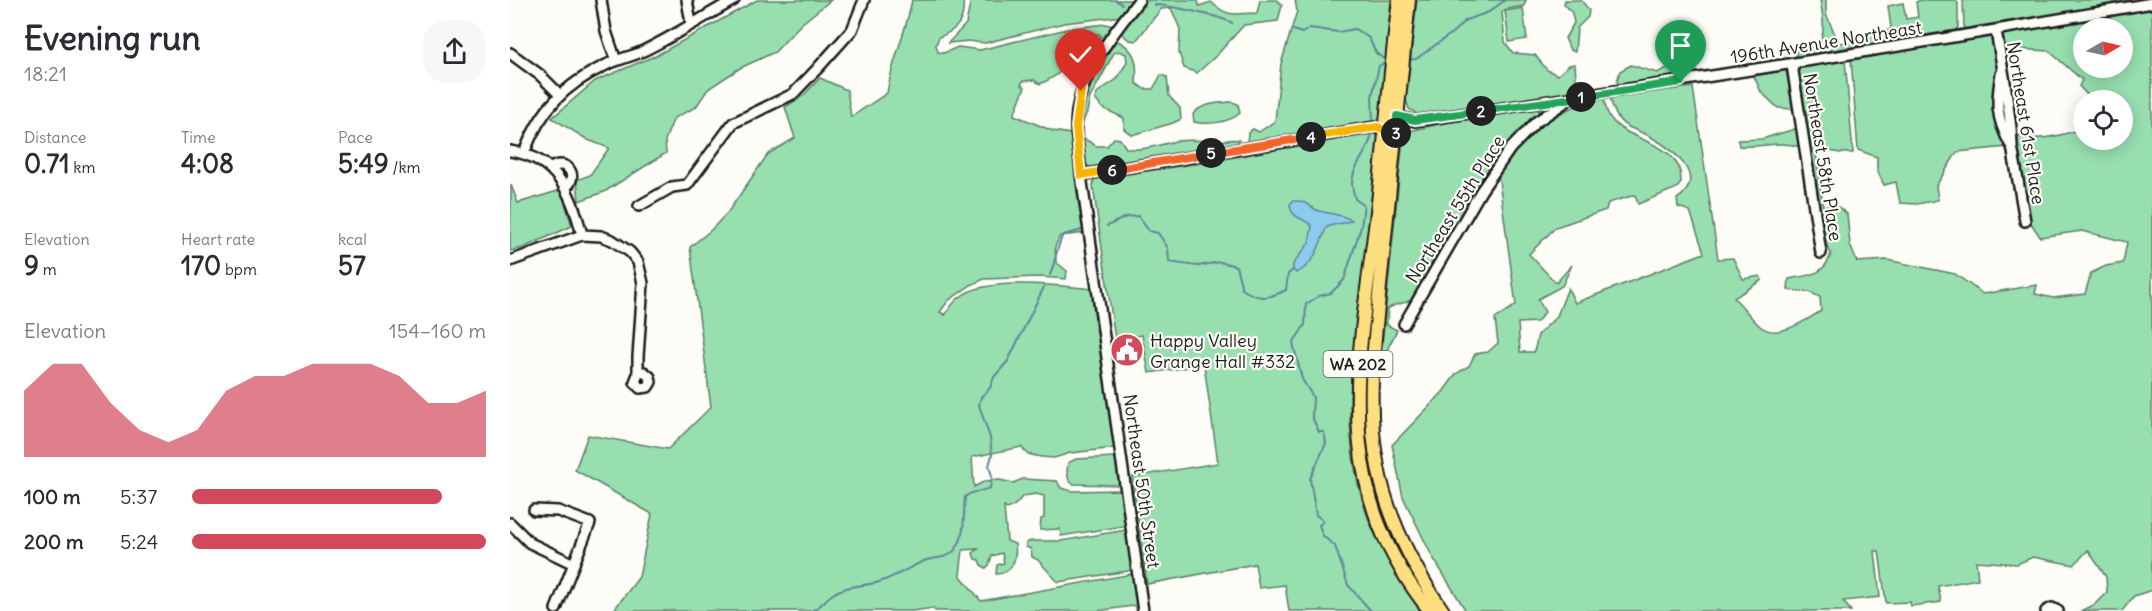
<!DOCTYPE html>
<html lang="en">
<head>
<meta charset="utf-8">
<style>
  :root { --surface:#fff; --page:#f7f7f7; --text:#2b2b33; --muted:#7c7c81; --accent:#d1495b }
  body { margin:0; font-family:Delius,sans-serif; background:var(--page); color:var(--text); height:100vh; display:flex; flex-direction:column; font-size:22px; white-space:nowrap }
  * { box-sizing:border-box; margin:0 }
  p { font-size:20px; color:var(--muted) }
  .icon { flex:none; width:33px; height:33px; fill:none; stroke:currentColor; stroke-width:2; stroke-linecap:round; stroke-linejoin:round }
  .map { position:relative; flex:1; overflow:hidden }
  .side { display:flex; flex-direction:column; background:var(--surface); width:510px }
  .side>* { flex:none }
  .needle { width:39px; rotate:81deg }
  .controls { position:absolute; left:1563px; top:18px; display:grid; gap:12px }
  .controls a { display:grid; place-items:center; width:60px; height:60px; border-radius:50%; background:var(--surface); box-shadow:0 3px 15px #0003; font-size:30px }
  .pin { position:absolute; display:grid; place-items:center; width:51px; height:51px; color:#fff; margin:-62px -26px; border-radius:50% 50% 50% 0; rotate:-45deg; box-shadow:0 0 6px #0007 }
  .pin .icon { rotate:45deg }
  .km { position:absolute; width:30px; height:30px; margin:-15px; border-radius:50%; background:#222; color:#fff; font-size:16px; line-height:30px; text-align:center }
  .round { display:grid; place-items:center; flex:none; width:63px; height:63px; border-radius:24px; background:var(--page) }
  .summary { display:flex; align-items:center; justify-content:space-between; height:102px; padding:0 24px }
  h1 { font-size:33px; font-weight:800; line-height:45px }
  .stats { display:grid; grid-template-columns:repeat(3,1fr); gap:9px; height:102px; padding:6px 24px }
  .stats div { display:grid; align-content:center }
  .stats b { font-size:26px; font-weight:800 }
  .stats small { font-size:16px; font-weight:400 }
  .stats p { font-size:16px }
  .chart { height:168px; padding:12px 24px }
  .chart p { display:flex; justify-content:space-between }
  .chart svg { width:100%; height:108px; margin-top:6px; fill:var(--accent); opacity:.7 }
  ul { padding:0 24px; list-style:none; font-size:20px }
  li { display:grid; grid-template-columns:96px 72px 1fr; align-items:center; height:45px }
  li i { height:15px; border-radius:8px; background:var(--accent) }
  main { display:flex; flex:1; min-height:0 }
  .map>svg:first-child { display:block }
</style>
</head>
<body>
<main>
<section class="side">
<div class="summary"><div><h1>Evening run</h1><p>18:21</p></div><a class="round"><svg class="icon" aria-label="share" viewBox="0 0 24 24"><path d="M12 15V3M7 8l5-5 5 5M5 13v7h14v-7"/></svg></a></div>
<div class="stats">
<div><p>Distance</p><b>0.71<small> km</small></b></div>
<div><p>Time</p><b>4:08</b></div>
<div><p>Pace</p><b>5:49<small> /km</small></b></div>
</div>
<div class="stats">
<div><p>Elevation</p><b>9<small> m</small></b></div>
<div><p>Heart rate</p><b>170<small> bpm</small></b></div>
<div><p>kcal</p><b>57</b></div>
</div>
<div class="chart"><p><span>Elevation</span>154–160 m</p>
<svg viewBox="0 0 160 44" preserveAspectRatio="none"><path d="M0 44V17L10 6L20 6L30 22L40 33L50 38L60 33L70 17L80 11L90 11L100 6L110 6L120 6L130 11L140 22L150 22L160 17V44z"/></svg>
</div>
<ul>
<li><b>100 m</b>5:37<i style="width:85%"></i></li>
<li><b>200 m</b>5:24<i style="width:100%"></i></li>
</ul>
</section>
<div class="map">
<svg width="1642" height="611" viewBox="0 0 1642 611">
  <rect width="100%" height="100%" fill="#fdfcf7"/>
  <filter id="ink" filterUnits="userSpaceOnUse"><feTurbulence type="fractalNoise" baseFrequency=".0167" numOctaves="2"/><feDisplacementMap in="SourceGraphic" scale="12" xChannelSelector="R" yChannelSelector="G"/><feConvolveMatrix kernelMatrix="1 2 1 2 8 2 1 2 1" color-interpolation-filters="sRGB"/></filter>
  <g filter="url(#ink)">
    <path fill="#97dfaf" stroke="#5a7e66" stroke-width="1.5" fill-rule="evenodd" d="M247,0H321L291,24L265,52L230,68L198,89L186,107L164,118L155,140L156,153L94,192L69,201L67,180L80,175L99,148L78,140L42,118L85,81L147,55Z
      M402,0H453C455,20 448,30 429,37L426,45L428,52L434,53L448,47L470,50L561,28L596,24L602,26L600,32L585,52L583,49L591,36L589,34L567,36L558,43C555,69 555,73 530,84L524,80L513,81L511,85L515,87L504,115L543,131L560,134L575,233L550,236L545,247L546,262L557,271L556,279L531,277L474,279L461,285L438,301L430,312L435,315C439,309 444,301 450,297C476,276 551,286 584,289L606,448L560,453L544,458L531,457L518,454L511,447L462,457L464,487L475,481L490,480L503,483L513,479L547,481L551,488L562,491L613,490L618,523L614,526L551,536L550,529L530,530L531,519L534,518V496L526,494L513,496L505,505L497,509L494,507L497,541L505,544C507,558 503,574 486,574L487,565L494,563L492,553L482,556L479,565L476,568L471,565L469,560L465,559L463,553L468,549L453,550L450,575L471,601L622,574L625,577L628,604L623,606L587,611H425L424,608L402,611H103L129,577L142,514L65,470L78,435L158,449L201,407L180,247L201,230L218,212L258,154L285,138L275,107L293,96L310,78L337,90L341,117L377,93C382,61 396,32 402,0Z
      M461,0H625L612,16L554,23L475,43L458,41L438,43L456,24Z
      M638,0H688L689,6L701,2C720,19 724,13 747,13L750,0H767L772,5L768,21L734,25L706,56L687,73L674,68L669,53L670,29L661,8L651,9L626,41L619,40L611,33Z
      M785,0H881L870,119L867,122L857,125L737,142L738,133L743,129L749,132L765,121L771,64L787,11Z
      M907,0H1016L1014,6L997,9L992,12L995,42L1003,53L1025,55L1037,70L1048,75L1059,65L1065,64L1067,92L907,114L899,109L896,100Z
      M1055,0H1071L1079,10L1078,17L1067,28L1065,52L1060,50L1055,38L1064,23L1062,13L1054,4Z
      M1310,0H1316V14L1329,43L1347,41V46L1343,50L1286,58V50L1297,47L1306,48C1317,36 1313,15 1310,0Z
      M1411,0H1445L1448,3V27L1444,32L1359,47L1355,44L1354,38L1373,34L1381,28L1378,6L1393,3L1396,19L1408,17L1406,2Z
      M1453,0H1642V590L1624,596L1612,611H1570L1584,605L1597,592L1596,577L1578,550L1564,565L1523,557L1507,564L1466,561L1468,579L1428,586L1431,602L1401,606L1400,602L1376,603L1369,551H1365L1370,597L1333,601L1341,611H956L922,556L893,497L882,445L933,392L946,374L959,366L965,354L978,352L988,343L985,319L1006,305L988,173C1016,134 1046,107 1094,98C1095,106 1097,114 1102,120C1119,143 1173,141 1171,183L1167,188L1128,204L1125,195L1098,203L1096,210L1046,227L1019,254L1046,283L1062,265L1052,286L1028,299L1035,312L1027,322L1008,323L1010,352H1024L1028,335L1047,316L1058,288L1065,303L1194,253L1180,211L1168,207L1167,199C1199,178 1163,149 1141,137C1133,132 1123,130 1115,125C1106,119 1102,106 1100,97L1183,87L1208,259L1223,258L1233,279L1250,276L1252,280L1224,298C1233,306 1242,320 1250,326C1267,341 1296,320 1311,311L1310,297L1299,292L1278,290L1279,279C1299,275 1314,276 1321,254L1313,238L1288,72L1289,68L1335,60L1343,153H1330L1310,149L1306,153L1313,206L1328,207L1337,214L1340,245L1347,262L1377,260L1445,274L1473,294L1527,285L1525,294L1543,298L1575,294L1581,273L1596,266L1613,263L1617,242L1572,231L1530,237L1519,220L1505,134C1525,144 1554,135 1573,128L1574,140H1612V100H1582L1569,86L1572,80L1539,51L1493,48V33L1588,17L1586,8L1457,30L1454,27ZM1574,28H1612V68H1574Z
      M1013,8L1017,39L999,42L995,11Z
      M1479,36L1483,40L1488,71L1484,109L1497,147L1447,152L1426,186L1428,200L1407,204L1390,203L1386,182L1374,185L1367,170V157L1348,150L1341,59Z
      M606,40C626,49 628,63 626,83L634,89H643L651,75L657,77L659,96L670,108L671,119L663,123L622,135L614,129V118L592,108L585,99L588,92L607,79L617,62L616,54L609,51L604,53L580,98L577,112L571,127L573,138L586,146H597L604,138L610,139L616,148C633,152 650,144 667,141C680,139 693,141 706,141C714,141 722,138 729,140L728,144L580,168C563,154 570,106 576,87C580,71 593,56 601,42Z
      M1162,48L1167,75L1165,78L1109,86L1107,81L1110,71L1121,65L1147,73L1159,67L1160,59L1156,54L1157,50Z
      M1276,70L1283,109L1268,108L1251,92L1244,76Z
      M722,102L728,104L730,113C720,123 696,125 684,122L683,114C692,103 709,103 722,102Z
      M1027,109L1030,112L1029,116L1014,127L999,144L969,185L904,298C896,305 886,302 878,309L877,325L887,330L870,364L893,139L900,131L929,124Z
      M1288,128L1290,147C1269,140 1250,148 1229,146L1228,140L1252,139Z
      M859,132H865L868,138C862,186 858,234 852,282C842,362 829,433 856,512C868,548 890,579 910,611H779L775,585L749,588L745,564L637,584L622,477L708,463L694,365L639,373L632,335L605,339L583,186L584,179L704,161Z
      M1,185L8,203L51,190L62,226L13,248L0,251Z
      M606,457L608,458L612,483L609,485L564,484L559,481L557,472L558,463L566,459Z
      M616,530L619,532L623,568L618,571L548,582L528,560L522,557L521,549L516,547V543L521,541H551Z"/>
    <path fill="#8dcbee" stroke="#60859a" stroke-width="1.5" d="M783,201C798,200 798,207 809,211C821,214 831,214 842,220C835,224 824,223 816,228C810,244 804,266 786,273L783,270V264L799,243L802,226C793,217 781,219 780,204Z"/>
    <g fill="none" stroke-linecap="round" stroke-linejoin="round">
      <path stroke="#60859a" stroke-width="2" d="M605,0L612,4
        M644,5C659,5 671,9 686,12C701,16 709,16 722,23
        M783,30L792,33L800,28L828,32L845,29L859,38L866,53L875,60
        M896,60L906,59L942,33L956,20L979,12L995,0
        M863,123L862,97L869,66L878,61
        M597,226L616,217L628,216L639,231L648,233L658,248L659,262L688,266L710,262L726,266L732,289C749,300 758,299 776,290L778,274L783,270
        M540,275C546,261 546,248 553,235L572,230
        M301,611C310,608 315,599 323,594C337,584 356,587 372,581C387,576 400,567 414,561C426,556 438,561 447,547C456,534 453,512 455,497C462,490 472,492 480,488L482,476L479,466L482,455L480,438L469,405L471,397L480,388L484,377L498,361L534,287
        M861,611L838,585L825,546L813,536L809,525L814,521L806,515L800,479L816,443L814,432H809L802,417L803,397L792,379L783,343L795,325L796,304L809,296L821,293L834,280L851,227L854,205L845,199C844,194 842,188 842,184C842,165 861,150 862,132"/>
      <g stroke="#1c1c1c" stroke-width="14">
        <path id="minor" d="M91,0L96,31L106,61
          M177,0L181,23
          M629,0C601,37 565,78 566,128C567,143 570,159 571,175L633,611
          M1486,31L1495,82L1501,128L1502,146L1515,221
          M0,53L30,75L50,95
          M1282,65L1311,253
          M1491,74C1486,103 1486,118 1500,144
          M887,116L905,121C1152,85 1397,46 1642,3
          M0,151C47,157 62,194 72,235
          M14,153C31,109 54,85 96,65C108,59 120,57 131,52C163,37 193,17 224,0
          M40,169C55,157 70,175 56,187
          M571,175L865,127L876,131
          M129,206L162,187L177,185L223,123L283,94L307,69L342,30L354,0
          M0,261L72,235L91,236L102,240L120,252L128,262L133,283L128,357V374L125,382L130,388L138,387L141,382L140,377L134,372L128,374
          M894,324L971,191L1000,149L1026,122L1058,100
          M24,510L48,511L80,523L46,609
          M0,523L20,543L64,564
          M1536,611L1542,608L1548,611"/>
      </g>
      <g stroke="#1c1c1c" stroke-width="16">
        <path id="major" d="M889,0C880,71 875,141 867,212C849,360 817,483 920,611
          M899,0C889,92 880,184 871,276C865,340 855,404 868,467C878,520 903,567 933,611"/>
      </g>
      <use href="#minor" stroke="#fdfcf7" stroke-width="9"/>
      <use href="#major" stroke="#fedf80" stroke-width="12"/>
    </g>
  </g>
  <g fill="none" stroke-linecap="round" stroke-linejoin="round" filter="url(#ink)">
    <g stroke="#fff" stroke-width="12">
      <path id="split-1" d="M1071,97L1171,82"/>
    </g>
    <g stroke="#fff" stroke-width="12">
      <path id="split-2" d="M971,111L1071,97"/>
    </g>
    <g stroke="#fff" stroke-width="12">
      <path id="split-3" d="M886,133L887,116L905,120L971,111"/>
    </g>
    <g stroke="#fff" stroke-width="12">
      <path id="split-4" d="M801,137L868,127L876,131L884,143L886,133"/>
    </g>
    <g stroke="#fff" stroke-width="12">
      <path id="split-5" d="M701,153L801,137"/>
    </g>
    <g stroke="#fff" stroke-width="12">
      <path id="split-6" d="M602,170L701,153"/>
    </g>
    <g stroke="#fff" stroke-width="12">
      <path id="split-7" d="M571,91L566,127L571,175L602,170"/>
    </g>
    <use href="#split-1" stroke="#22a559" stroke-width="8"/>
    <use href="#split-2" stroke="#22a559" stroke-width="8"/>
    <use href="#split-3" stroke="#22a559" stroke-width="8"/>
    <use href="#split-4" stroke="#f5b400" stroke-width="8"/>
    <use href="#split-5" stroke="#f0652b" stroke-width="8"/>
    <use href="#split-6" stroke="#f0652b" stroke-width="8"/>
    <use href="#split-7" stroke="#f5b400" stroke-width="8"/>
  </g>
  <defs>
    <g id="civic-disc" transform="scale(1.725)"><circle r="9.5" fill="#d1495b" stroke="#fdfcf7"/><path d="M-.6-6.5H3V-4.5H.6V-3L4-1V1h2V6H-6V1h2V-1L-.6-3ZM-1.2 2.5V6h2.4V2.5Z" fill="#fff"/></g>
  </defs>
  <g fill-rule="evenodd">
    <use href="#civic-disc" x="617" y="350"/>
  </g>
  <g text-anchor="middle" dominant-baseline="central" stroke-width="4.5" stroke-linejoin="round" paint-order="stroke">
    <rect fill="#fdfcf7" stroke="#605f5e" stroke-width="1.5" x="813.5" y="351" width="69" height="26" rx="4.5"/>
    <g font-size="16" font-weight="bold" fill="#1c1c1c">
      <text x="848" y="364">WA 202</text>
    </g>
    <g font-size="18" fill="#1c1c1c" stroke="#fdfcf7">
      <text transform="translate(1316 42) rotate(-9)">196th Avenue Northeast</text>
      <text transform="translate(1516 123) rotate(81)">Northeast 61st Place</text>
      <text transform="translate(1313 157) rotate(81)">Northeast 58th Place</text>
      <text transform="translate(945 209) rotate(-58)">Northeast 55th Place</text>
      <text transform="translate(632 481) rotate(82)">Northeast 50th Street</text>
    </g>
    <g font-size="18" fill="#1c1c1c" stroke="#fdfcf7" text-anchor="start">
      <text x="640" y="340">Happy Valley<tspan x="640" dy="21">Grange Hall #332</tspan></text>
    </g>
  </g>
</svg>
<div class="controls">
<a><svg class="needle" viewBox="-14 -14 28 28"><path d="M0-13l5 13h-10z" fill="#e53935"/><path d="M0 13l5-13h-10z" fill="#7c7c81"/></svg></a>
<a><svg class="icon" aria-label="locate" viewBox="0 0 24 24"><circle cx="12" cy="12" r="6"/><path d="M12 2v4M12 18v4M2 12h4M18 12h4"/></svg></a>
</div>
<div class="pin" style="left:1171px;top:82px;background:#1e9e55"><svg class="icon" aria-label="arrive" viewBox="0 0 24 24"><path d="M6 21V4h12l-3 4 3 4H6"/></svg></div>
<div class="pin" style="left:571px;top:91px;background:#d93025"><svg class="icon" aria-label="check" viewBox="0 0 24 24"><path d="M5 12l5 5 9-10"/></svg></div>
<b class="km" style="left:1071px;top:97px">1</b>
<b class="km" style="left:971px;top:111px">2</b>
<b class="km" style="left:886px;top:133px">3</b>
<b class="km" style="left:801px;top:137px">4</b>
<b class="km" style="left:701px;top:153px">5</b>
<b class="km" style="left:602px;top:170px">6</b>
</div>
</main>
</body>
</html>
